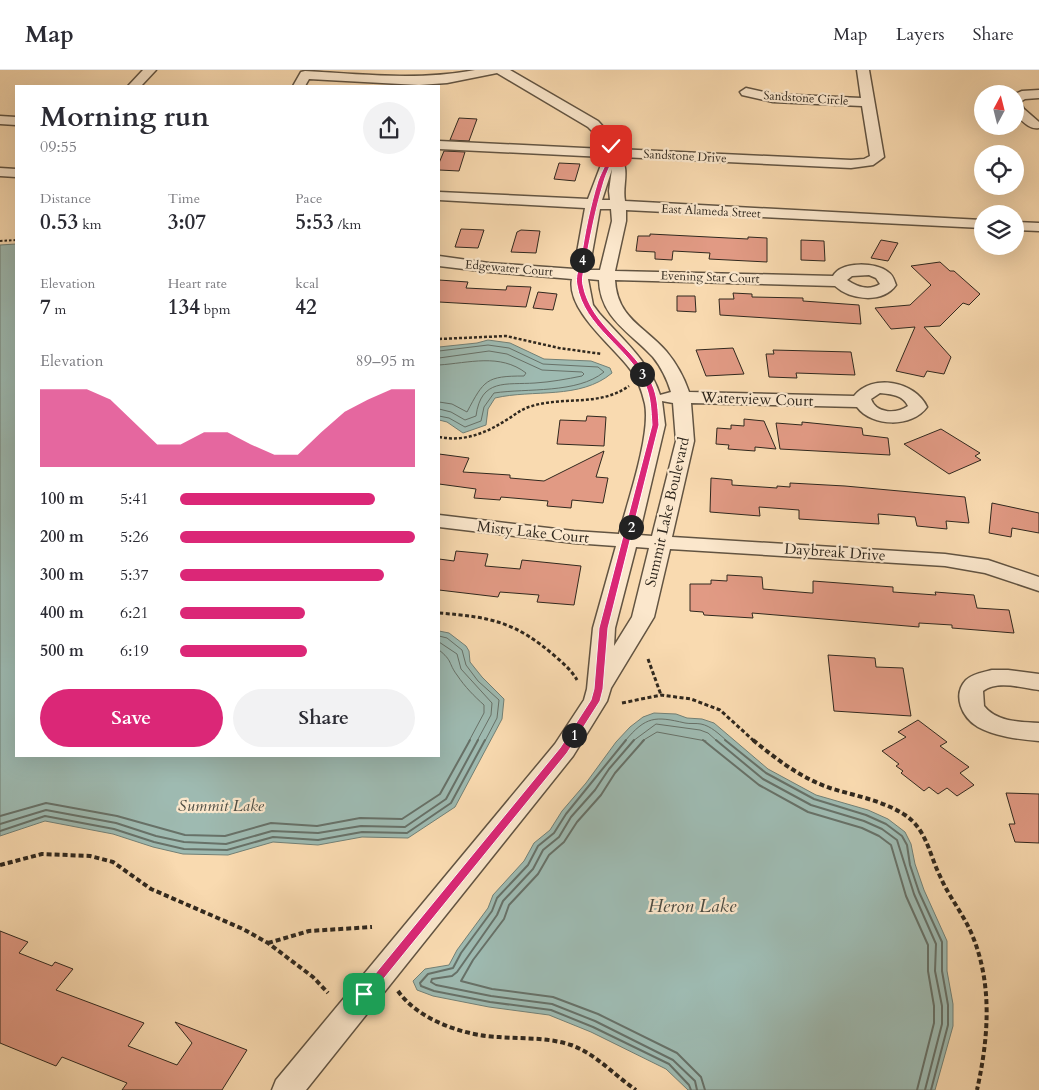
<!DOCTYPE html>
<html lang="en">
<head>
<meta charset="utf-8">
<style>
  :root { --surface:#fff; --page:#f2f2f3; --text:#2b2b33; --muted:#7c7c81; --line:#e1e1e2; --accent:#db2777 }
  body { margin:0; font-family:Cardo,serif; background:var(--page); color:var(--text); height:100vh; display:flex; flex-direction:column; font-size:19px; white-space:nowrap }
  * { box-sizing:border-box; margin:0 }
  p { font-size:16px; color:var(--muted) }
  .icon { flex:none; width:28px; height:28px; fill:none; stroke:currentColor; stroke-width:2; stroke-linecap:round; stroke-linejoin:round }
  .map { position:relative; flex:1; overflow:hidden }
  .details { position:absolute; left:15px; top:15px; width:425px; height:672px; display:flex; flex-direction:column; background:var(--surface); border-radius:0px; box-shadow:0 5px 20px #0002 }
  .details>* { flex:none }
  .needle { width:32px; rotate:7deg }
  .buttons { position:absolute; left:974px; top:15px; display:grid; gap:10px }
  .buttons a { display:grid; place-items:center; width:50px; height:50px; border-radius:50%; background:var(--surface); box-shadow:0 5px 20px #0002; font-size:25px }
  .pin { position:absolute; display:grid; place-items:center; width:42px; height:42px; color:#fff; margin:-21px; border-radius:10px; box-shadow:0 2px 8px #0006 }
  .km { position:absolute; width:25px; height:25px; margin:-12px; border-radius:50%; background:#222; color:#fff; font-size:14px; line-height:25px; text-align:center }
  .round { display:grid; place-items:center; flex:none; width:52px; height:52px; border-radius:26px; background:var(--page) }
  .headline { display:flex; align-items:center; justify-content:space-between; height:85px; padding:0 25px }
  h1 { font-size:28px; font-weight:800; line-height:38px }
  .metrics { display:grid; grid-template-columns:repeat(3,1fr); gap:8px; height:85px; padding:5px 25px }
  .metrics div { display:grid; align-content:center }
  .metrics b { font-size:21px; font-weight:800 }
  .metrics small { font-size:14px; font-weight:400 }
  .metrics p { font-size:14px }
  .chart { height:140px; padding:10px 25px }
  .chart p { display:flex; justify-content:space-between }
  .chart svg { width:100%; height:90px; margin-top:5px; fill:var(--accent); opacity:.7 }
  .primary-button { display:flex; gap:10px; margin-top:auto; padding:10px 25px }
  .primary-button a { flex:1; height:58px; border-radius:30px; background:var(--accent); color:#fff; font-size:20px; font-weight:800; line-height:58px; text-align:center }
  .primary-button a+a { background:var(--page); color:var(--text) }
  ul { padding:0 25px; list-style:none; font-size:16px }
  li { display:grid; grid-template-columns:80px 60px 1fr; align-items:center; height:38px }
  li i { height:12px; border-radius:6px; background:var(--accent) }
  header { display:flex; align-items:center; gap:30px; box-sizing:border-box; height:70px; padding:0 25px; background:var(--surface); border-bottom:1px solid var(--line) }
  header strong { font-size:24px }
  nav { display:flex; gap:28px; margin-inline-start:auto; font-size:18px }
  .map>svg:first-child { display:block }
</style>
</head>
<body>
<header>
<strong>Map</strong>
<nav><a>Map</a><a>Layers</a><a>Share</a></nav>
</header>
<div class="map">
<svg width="1039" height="1020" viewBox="0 0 1039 1020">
  <rect width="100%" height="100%" fill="#f9dab0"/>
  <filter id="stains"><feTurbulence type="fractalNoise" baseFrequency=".004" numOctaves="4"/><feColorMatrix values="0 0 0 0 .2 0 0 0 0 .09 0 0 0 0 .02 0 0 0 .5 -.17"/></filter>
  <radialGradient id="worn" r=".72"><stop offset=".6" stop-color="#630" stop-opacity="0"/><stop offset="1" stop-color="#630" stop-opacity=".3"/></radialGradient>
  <path fill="#9ebab1" stroke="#728076" d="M16,174V686H439V561L449,563L466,576L469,581L470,592L482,607L504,629L502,649L455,737L408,768L362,767L318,775L273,772L228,785L183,784L153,777L113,764L45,751L0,766V175Z
    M488,270L510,273L544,289L591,291L610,298L612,303C580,330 533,319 495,328L488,339L486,355L463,363L447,352L439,350V277L477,273Z
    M654,643L676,644L687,648L702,649L714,653L768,699L816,725L868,740L888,749L905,762L911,774L915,794L924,820L947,871V901L953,934V956L935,1020H688L666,999L591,962L549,945L489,937L433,926L417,920L413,911L425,899L449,895L457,880L488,838L493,825L524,791L534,773L550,760L562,741L586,713L616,672L630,657L643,647Z"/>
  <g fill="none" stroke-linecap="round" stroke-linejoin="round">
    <path stroke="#677168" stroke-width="1" d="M439,281L488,275L509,278L543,294L598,297L604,302C577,324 527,318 494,323L484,337L481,351L465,357L449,348L439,346
      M439,288L489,281L507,284L542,300L582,302L584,304L582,306C567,309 551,312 535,313C506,315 481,308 476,346L465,350L451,342L439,339
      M439,295C469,293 500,283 526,303L524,306C486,306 484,310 467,342L452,334L439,332
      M439,566L447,568L462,580L466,595L478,611L499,630L497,648L485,671
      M439,572L457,584L461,599L492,633L491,645L477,671
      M439,580C453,591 448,593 457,605C465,617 474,626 484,635V643L469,671
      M625,671C646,646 655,646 685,653C690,654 696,653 701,654C711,656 719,664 727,671
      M633,671L656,654L700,660L708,663L717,671
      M642,671L657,662L706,671"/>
    <path stroke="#677168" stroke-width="2" d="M626,670L566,744L554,763L538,776L528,795L497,828L492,841L461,883L453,898L428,904L420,913L421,916L434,921L490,932L551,940L593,957L669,994L689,1015L691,1020
      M634,670L609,699L595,720L571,747L559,767L543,780L533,799L503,831L497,845L457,902L452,906L432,909L431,912L436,915L491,926L552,934L595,951L673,990L695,1011L697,1020
      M644,670L615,703L601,725L577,752L564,772L549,785L538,804L509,835L504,849L473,890L461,911L492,919L553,927L598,944L677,983L701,1007L705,1020
      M703,670L759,715L808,742L862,758L879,766L891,775L906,826L928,875V901L934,936V953L917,1020
      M716,670L763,709L811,735L864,751L882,759L897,770L914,824L936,874L935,901L942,936V954L925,1020
      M725,670L766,703L814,729L866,745L886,754L902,766L907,775L910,795L919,822L942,872V901L948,935V955L931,1020
      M0,746L46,733L117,746L185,765L225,766L271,753L317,756L360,748L402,749L440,724L470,670
      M0,754L46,740L116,753L156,766L184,772L226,774L272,761L318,763L361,756L405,757L446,729L478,670
      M0,761L45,746L114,759L154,772L184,779L227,780L273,767L318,770L362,762L407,763L451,733L485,670"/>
  </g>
  <path fill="#e19a84" stroke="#30281e" d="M459,48L477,49L469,71L450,70Z
    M444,81L465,82L459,101L439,100V93Z
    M559,93L580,94L575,111L554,109Z
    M461,159L484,160L478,178L455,177Z
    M521,160L540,161L536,183L511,182L517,162Z
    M650,164L748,169V167L767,168V192L709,189L710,183L673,181L672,190L655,189V182L636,181L638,166H650Z
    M801,170L824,171L825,191L801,190Z
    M881,170L898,173L888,191L871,188Z
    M940,192L950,201H954L980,224L969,235L963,233L940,256L924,257L951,287L944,304L927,301L924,307L896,301L915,257L891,259L875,238L910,235L931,215L911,196Z
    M439,210L468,212L466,218L506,220L507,216L531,217L526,237L439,232Z
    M538,222L557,224L553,240L533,238Z
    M733,223L752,224V227L803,228V231L859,235L861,254L720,245L719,229H734Z
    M677,226H695L696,242L677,241Z
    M733,278L744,304L706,306L696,280Z
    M773,280L851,282L855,305L796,303L797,308L769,307L766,284H774Z
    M587,346L606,347L604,376L557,374L560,350L586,351Z
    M744,349L764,351L776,379L755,377V381L728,379L729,375L716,374L717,358L731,359V355L744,356Z
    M802,352L862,358L863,365L888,368L890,385L780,379L776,353L802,355Z
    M941,359L980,383L975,386L981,390L949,404L904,374Z
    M604,381L596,407L608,408L603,433L572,430L571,438L547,436L548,431L501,427L500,430L474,428L476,419L439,414V384L469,388L463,402L510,405V408L544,411Z
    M711,408L732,410V415L777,418V416L790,417V413L845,416L965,427L969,453L946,451L947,459L917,456L915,447L878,444L879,454L799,449V440L759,437L760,446L710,442Z
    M992,433L1039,443V463L1012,458L1011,467L989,463Z
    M456,481L488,484L485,496L520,499L522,490L581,496L574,535L537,532L539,525L500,522L498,527L439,520V489L454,491Z
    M727,505L762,507L763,519L811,523H813V511L893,517V522L936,525L935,522L974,525L977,538L1009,540L1014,563L952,558V555L919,553V557L752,543L753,548L704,545L703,542L690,541V514H711V510L727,511Z
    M828,585L875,588L876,597L903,598L911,646L834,641Z
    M918,650L947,672L940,676L969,697L960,703L974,715L957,726L947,718L938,724L929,717L924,721L901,703L903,701L896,696L899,694L882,681L906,667L898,662Z
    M1006,723L1039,724V773L1015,772L1009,754H1015Z
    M0,861L28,872L19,883L52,896L55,892L73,899L56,920L144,953L128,976L177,995L192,973L175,952L247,980L222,1020H122L127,1013L62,987L56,996L0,973Z"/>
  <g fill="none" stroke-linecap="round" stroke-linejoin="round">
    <g stroke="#625442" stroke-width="3">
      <path id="minor" d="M143,0H156L141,16H128Z
        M475,0H510L598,51L608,62L617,79L851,90L864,89L870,86L862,36L773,32L742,25L740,22L746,18L773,24L861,28L857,0H869L884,87L873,95L851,98L621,87C630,101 622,116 625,131L982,150V158L626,140V151L615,201L833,206C841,191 876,192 888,202C893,205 894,210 896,215C883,234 850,230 835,216L615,210C617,248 644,256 666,281C676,293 684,307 689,322L854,326C872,303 915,311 927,337C912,358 872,357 857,337L691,333L694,371L672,467L945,484L988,490L1039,507V521L985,503L945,496L670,479L654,547L611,618L607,631L573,686L306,1020H272L276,1010L555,674L584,630L587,619L593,558L616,476L574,473L439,457V445L574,461L619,464C628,431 651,364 645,334C642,321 638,309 630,299C613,276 566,240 572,209L489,202L439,196V186L489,193L574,199L585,138L439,130V122L588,129L604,87L439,79V71L604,79L598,67L588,57L497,3L447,13L419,15L309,9L305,16H293L301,2L305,1C362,4 418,11 475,0ZM612,99L609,121L610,130H602ZM600,139H611L612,151L600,200H589ZM869,205L876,208L880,214C869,221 857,217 847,210L852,206ZM588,209L599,210C600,248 630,262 653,287C661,297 667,309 671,322L660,325C650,292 621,268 599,243L593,235ZM880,323C891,324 903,325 908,336C897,344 876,344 871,329ZM662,331L673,333L676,371L652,466L639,465L665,355ZM636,477L649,478L632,547L614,576L615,558Z
        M1039,20V28L1025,29L1020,32L1024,39L1039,52V58C1029,60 1022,50 1015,44V24L1022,21Z
        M0,46L16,47V55L0,54Z
        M0,98L16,99V107L0,106Z
        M1015,152L1039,153V161L1015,160Z
        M992,600H1008L1039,604V620C1022,618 998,610 983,621L984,636C996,652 1021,652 1039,653V671C1019,669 996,667 978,657C962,648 952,625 966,610C972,604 984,602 992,600Z"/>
    </g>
    <path stroke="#30281e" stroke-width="2" stroke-dasharray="2.5 2" stroke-linecap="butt" d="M0,171L16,170"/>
    <path stroke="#30281e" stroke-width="2.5" stroke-dasharray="3 2" stroke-linecap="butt" d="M439,269L506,266L559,278L602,284
      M439,367C465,372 486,363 508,349C516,344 523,338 532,336C565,326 599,337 629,316"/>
    <path stroke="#30281e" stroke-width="3" stroke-dasharray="4 2.5" stroke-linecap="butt" d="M439,543C491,547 516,552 556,587C564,594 572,601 577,610
      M648,589L661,625
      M622,633L661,625L691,629L720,640L754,671"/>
    <path stroke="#30281e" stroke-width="4" stroke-dasharray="5 3" stroke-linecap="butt" d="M753,670C776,689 801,708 830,718C855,726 882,730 905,745C927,760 929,784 940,806C948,825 961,841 970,860C993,911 989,966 977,1020
      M0,795L42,784L90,786L113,792L151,819L243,859L268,873L313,907L328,923
      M268,873L309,861L372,857
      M398,921C418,950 465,966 499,967C523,969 547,967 571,975C596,984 614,1005 636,1020"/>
    <use href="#minor" fill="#fbe7cc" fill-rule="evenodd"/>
  </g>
  <path fill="#db2777" stroke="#fff" d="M611,74L614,76C616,87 607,100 604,111C596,137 591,163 586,189C585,197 581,208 583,215C591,257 635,277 652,314C658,327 658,341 659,355L608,558L603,619L600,631L567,683L368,928H361L359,924L361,921L560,678L591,630L594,619L599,558L652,355C651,341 651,327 645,314C629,277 584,258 577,215C575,207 579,197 581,189C585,162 590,137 598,111C602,100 611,87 609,76Z"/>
  <g text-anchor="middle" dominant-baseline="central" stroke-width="4.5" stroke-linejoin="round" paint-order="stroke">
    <g font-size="12" fill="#30281e" stroke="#fbe7cc">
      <text transform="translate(806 28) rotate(4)">Sandstone Circle</text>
      <text transform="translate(685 86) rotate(3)">Sandstone Drive</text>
      <text transform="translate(711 141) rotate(3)">East Alameda Street</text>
      <text transform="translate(509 198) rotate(5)">Edgewater Court</text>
      <text transform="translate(710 207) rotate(2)">Evening Star Court</text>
    </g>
    <g font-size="15" fill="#30281e" stroke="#fbe7cc">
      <text transform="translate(757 329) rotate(2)">Waterview Court</text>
      <text transform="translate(667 442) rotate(-77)">Summit Lake Boulevard</text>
      <text transform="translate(533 462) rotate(6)">Misty Lake Court</text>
      <text transform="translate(835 482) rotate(4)">Daybreak Drive</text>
    </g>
    <g font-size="16" font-style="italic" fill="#4c4c43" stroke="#fbe7cc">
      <text x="221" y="736">Summit Lake</text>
    </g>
    <g font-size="19" font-style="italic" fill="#4c4c43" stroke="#fbe7cc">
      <text x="692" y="836">Heron Lake</text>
    </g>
  </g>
  <rect width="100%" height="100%" filter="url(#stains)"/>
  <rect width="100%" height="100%" fill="url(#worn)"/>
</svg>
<div class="buttons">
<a><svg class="needle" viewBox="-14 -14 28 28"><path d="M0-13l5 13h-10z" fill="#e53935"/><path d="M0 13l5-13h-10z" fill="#7c7c81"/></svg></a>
<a><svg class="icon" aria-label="locate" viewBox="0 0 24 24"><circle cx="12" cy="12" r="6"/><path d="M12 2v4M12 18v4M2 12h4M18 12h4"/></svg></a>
<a><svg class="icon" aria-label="layers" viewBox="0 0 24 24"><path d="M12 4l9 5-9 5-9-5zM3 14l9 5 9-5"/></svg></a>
</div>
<div class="pin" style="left:364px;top:924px;background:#1e9e55"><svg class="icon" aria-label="arrive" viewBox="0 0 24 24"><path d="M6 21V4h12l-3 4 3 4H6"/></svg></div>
<div class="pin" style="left:611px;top:76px;background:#d93025"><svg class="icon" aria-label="check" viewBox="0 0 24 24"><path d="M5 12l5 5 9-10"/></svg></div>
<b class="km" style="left:574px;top:665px">1</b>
<b class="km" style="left:631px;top:457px">2</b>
<b class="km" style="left:642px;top:304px">3</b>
<b class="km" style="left:582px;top:190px">4</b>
<section class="details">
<div class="headline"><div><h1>Morning run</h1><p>09:55</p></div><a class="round"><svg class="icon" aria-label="share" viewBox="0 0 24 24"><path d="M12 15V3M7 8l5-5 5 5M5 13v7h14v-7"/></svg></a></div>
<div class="metrics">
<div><p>Distance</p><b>0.53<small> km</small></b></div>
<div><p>Time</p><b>3:07</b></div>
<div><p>Pace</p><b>5:53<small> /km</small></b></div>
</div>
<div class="metrics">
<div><p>Elevation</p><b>7<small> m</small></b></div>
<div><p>Heart rate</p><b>134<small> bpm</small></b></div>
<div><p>kcal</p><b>42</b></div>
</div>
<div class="chart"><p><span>Elevation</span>89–95 m</p>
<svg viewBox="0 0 160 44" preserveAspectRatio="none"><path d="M0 44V6L10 6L20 6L30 11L40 22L50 33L60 33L70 27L80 27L90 33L100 38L110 38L120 27L130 17L140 11L150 6L160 6V44z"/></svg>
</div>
<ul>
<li><b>100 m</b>5:41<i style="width:83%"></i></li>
<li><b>200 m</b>5:26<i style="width:100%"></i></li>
<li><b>300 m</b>5:37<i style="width:87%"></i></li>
<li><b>400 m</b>6:21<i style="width:53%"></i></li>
<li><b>500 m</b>6:19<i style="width:54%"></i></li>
</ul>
<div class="primary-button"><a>Save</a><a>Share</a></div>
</section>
</div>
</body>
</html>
